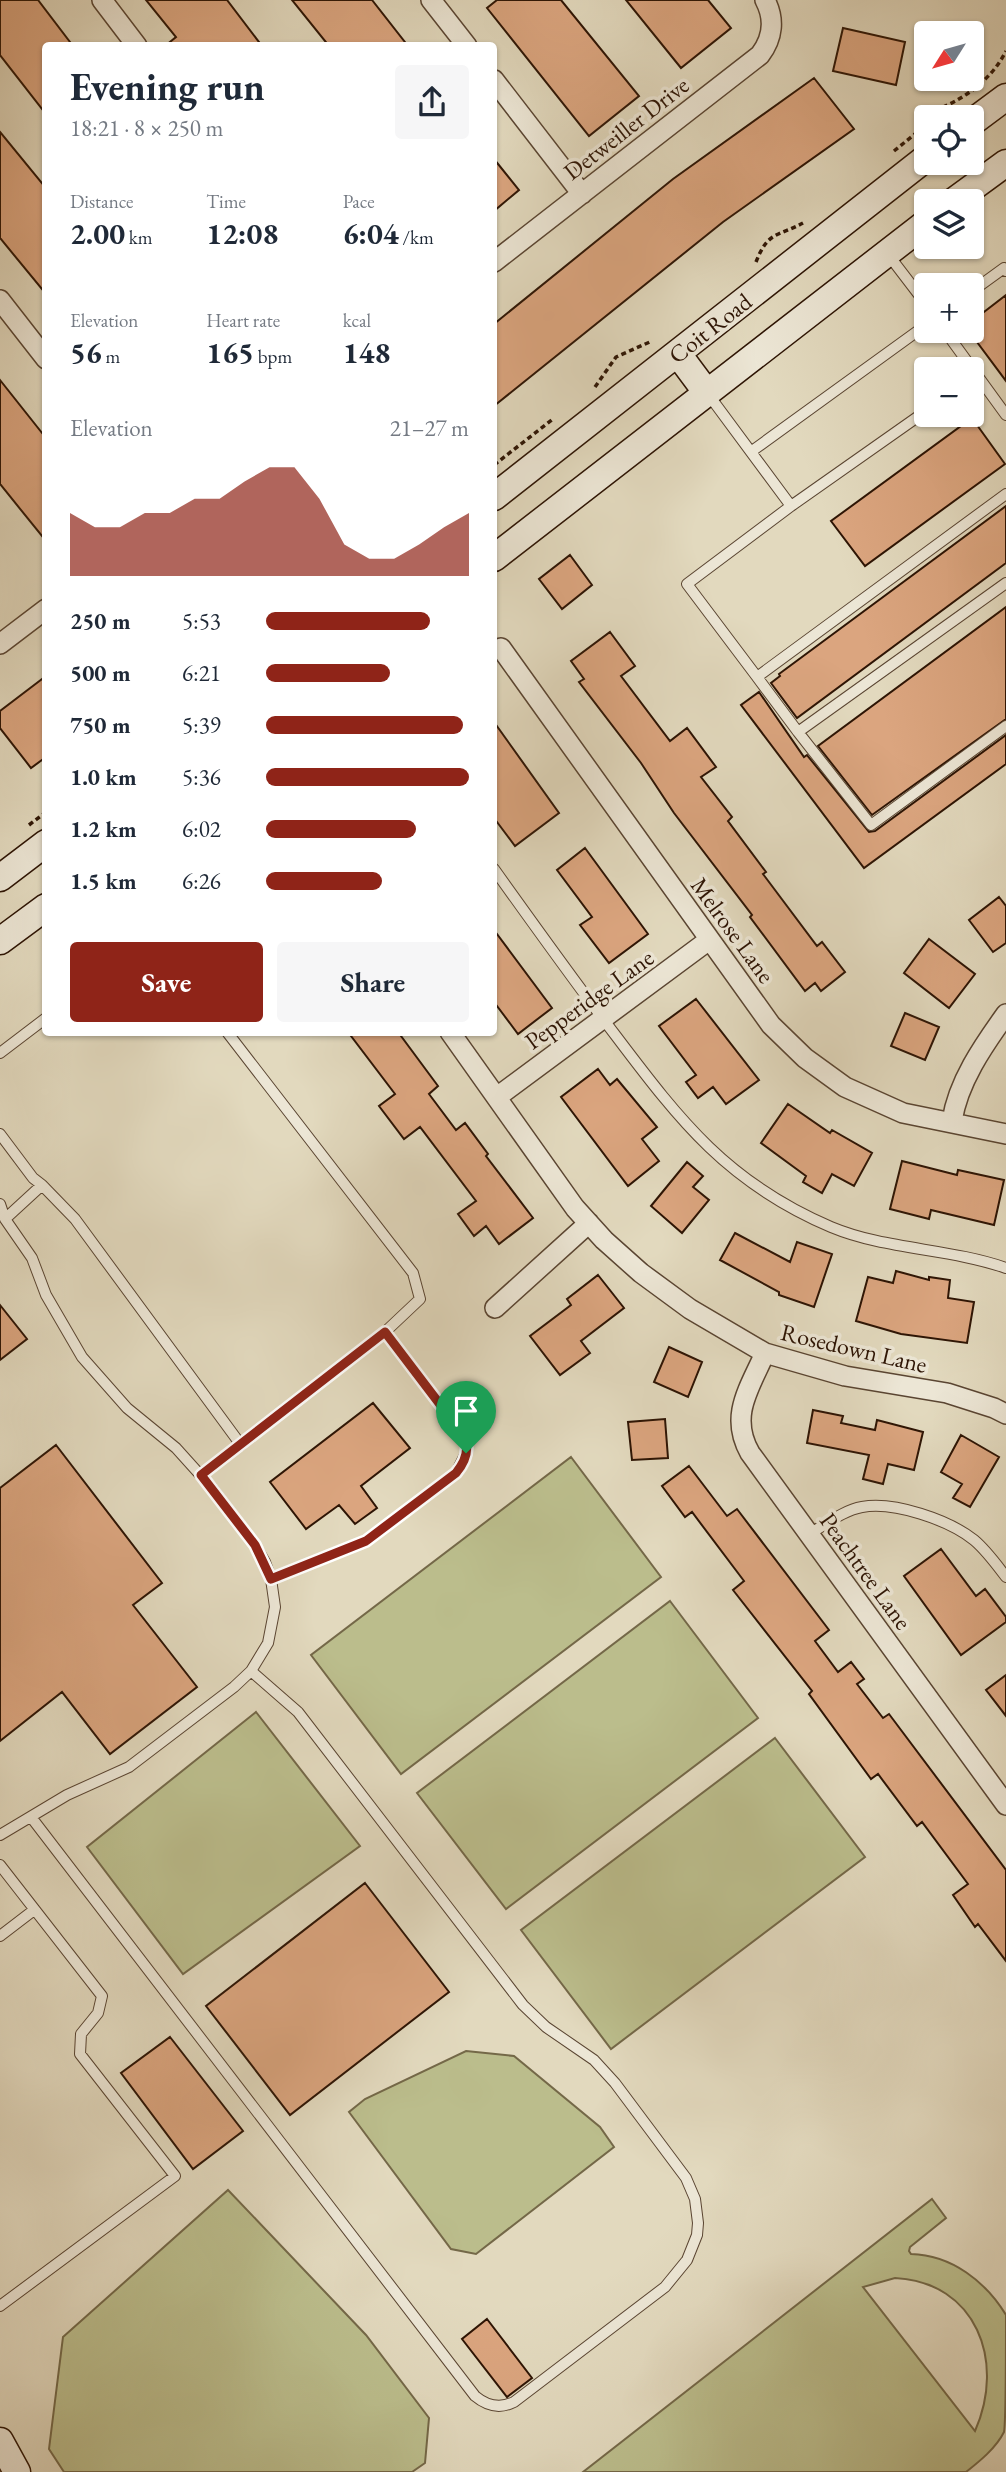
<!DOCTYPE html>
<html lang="en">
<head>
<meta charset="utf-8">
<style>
  :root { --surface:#fff; --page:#f6f6f7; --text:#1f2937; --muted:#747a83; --accent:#8f2418 }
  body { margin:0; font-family:"EB Garamond",serif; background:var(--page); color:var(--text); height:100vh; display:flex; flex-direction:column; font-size:26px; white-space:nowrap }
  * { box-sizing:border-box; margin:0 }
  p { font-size:23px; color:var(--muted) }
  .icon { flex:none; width:38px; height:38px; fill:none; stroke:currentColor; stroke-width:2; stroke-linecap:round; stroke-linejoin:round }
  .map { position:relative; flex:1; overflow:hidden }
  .panel { position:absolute; left:42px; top:42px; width:455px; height:994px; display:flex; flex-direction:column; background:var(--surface); border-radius:7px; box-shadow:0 2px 5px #0004 }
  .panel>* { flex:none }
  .needle { width:46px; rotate:233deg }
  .fabs { position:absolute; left:914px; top:21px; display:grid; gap:14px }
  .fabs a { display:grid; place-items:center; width:70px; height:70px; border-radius:7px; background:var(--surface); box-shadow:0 2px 5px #0004; font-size:35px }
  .pin { position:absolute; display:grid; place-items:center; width:60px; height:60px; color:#fff; margin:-72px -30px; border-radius:50% 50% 50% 0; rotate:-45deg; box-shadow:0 0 7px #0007 }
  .pin .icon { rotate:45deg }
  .round { display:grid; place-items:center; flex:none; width:74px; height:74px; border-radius:7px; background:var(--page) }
  .head { display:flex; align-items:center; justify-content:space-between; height:119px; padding:0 28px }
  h1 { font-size:38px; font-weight:700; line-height:52px }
  .figures { display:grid; grid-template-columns:repeat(3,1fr); gap:10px; height:119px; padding:7px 28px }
  .figures div { display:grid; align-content:center }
  .figures b { font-size:30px; font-weight:700 }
  .figures small { font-size:19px; font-weight:400 }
  .figures p { font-size:19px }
  .chart { height:196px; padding:14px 28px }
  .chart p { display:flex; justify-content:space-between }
  .chart svg { width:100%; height:126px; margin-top:7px; fill:var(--accent); opacity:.7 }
  .cta { display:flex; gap:14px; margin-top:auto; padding:14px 28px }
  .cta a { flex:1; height:80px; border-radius:7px; background:var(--accent); color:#fff; font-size:28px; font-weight:700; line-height:80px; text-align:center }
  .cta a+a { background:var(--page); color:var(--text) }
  ul { padding:0 28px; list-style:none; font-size:23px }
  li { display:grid; grid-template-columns:112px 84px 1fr; align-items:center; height:52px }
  li i { height:18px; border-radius:9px; background:var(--accent) }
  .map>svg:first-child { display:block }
</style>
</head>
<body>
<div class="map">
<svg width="1006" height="2472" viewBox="0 0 1006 2472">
  <rect width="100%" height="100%" fill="#e2d9be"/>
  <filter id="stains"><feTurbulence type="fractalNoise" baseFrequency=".00286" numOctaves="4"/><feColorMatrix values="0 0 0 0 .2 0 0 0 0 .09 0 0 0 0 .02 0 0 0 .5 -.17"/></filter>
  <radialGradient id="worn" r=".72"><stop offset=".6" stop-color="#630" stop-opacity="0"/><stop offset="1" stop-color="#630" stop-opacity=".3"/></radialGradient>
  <path fill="#bbbd8c" stroke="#746848" stroke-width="2" fill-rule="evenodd" d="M571,1457L661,1577L401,1774L311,1655Z
    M670,1601L758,1718L506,1909L417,1793Z
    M256,1712L360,1846L183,1974L87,1847Z
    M775,1738L865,1857L611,2049L521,1930Z
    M466,2051L514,2056L600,2127L614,2147L476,2254L451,2249L349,2112L365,2099Z
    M228,2190L366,2335L429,2418L425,2463L412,2472H64L49,2449L63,2337Z
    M932,2199L946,2218L910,2247L909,2251L911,2254C952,2255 986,2282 1006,2315C1006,2334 1006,2421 1004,2432C996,2448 980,2461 966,2472H583ZM895,2278C976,2282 1006,2361 975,2431L863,2287Z"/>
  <path fill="#dba57f" stroke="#2d1404" stroke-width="2" d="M0,0H38L73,46H46V114L0,55Z
    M146,0H227L262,46H165L176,37Z
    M292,0H372L408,46H329Z
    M497,0H561L639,96L589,136L487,8Z
    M626,0H708L731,28L681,68Z
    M843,28L905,42L896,85L833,71Z
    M814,78L854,129L723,222L494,406V324L673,179Z
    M0,132L46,188V294L0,238Z
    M494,159L519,190L494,211Z
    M1006,295V381L971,334V322Z
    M0,380L46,438V541L0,484Z
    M972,418L1005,464L865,566L831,521Z
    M1006,506V563L797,718L771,683L780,676L779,674Z
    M570,555L592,585L562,609L539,579Z
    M1006,607V719L872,815L818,746Z
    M610,632L635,666L621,676L670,741L687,728L716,767L701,777L732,817L728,821L766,872L763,874L817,946L822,942L845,972L821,991L815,983L805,991L750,917L752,915L674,813L641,763L579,682L584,679L571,661Z
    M46,676V757L31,768L0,728V711Z
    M759,692L804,757L807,755L869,832L875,831L1006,735V764L864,868L741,705Z
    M494,722L559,813L515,846L494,818Z
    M585,848L648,934L609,963L580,925L592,917L557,870Z
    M999,897L1006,906V943L993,952L969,920Z
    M494,930L552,1008L518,1034L494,1002Z
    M929,939L975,974L949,1008L904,973Z
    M696,999L759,1080L726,1104L713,1087L698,1098L686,1082L696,1075L659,1026Z
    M905,1013L939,1027L925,1060L891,1046Z
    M348,1032H398L438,1086L429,1094L456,1130L465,1123L488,1154L486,1156L533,1218L499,1244L486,1226L474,1236L458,1214L476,1201L420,1127L404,1139L379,1106L395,1094Z
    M598,1069L610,1085L617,1079L657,1127L642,1139L659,1161L628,1186L561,1097Z
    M788,1104L830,1133L832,1130L872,1153L854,1186L832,1174L822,1193L803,1182L806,1176L761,1143Z
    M902,1161L957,1175L958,1170L1004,1180L994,1225L931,1210L929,1219L890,1209Z
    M687,1162L703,1176L693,1187L709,1200L682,1233L651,1206Z
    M735,1233L790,1262L797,1242L832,1254L814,1307L779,1295V1292L720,1260Z
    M896,1271L929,1280V1277L950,1280L948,1298L974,1302L967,1343L901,1334L856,1321L868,1277L893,1283Z
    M598,1275L624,1308L581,1341L590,1353L560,1375L530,1336L571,1305L567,1299Z
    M0,1305L27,1339L0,1360Z
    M669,1347L702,1362L688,1397L654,1382Z
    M373,1403L410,1448L361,1486L377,1508L355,1524L339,1505L306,1529L270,1482Z
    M813,1410L843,1416L841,1423L875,1430L877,1420L923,1432L914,1470L888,1464L883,1484L863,1479L869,1455L807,1443Z
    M665,1419L668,1458L632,1460L628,1422Z
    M961,1435L999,1457L970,1507L953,1498L962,1484L941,1472Z
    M56,1445L162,1583L133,1605L197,1687L110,1754L62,1692L0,1741V1488Z
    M689,1466L727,1516L737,1509L829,1630L815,1641L838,1672L851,1662L864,1679L857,1684L883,1718L889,1714L1006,1870V1961L978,1924L975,1927L953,1895L968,1884L922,1822L917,1826L878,1774L871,1779L809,1694L812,1691L733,1590L744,1581L692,1512L685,1517L662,1486Z
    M941,1549L976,1596L985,1589L1006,1617V1622L961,1655L904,1576Z
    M1006,1675V1716L986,1690Z
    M365,1883L449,1992L290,2115L206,2006Z
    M170,2037L243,2131L193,2169L121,2073Z
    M487,2319L532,2378L507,2397L462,2339Z"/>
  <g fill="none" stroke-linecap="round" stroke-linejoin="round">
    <g stroke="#5a4532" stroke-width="12">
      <path id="service" d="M887,253L926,304
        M971,292L1004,268L1006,271
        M945,331L1006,415
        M708,394L791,506L687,584L757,677L1006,494
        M752,451L926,325
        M791,506L926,411
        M757,677L798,732L1006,583
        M798,732L871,825L1006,726
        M494,869C534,925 574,981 616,1036C681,1122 728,1183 831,1227C886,1250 949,1248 1006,1268
        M227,1032L413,1273L420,1299L385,1332
        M0,1053L46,1018
        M0,1134L33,1178L42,1185L5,1219
        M42,1185L75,1219L241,1445
        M0,1204L5,1219L32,1258L46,1295L82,1357L127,1408L176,1448L212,1488L255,1545L265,1562L271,1579L275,1607L268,1643L251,1671L234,1687L129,1767L67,1795L0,1835
        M201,1475L385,1332L461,1432L467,1445L466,1453L456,1473L366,1541L271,1579
        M809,1534C825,1525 844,1510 862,1507C894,1501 949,1520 974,1540C986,1550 997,1565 1006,1577
        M31,1817L475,2396C487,2406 500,2409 514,2402L665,2287L687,2260L697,2235L698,2223L695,2199L686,2178L615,2083L594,2060L546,2027L523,2005L298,1712L251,1671
        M0,1865L102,1996L98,2013L81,2034L80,2054L175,2176L0,2306
        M0,1936L34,1910"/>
    </g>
    <g stroke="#5a4532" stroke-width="22">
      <path id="minor" d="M102,0L137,46
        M431,0L467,46
        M494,80L582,194
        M494,262L760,55C773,38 775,19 765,0
        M0,300L46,359
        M0,644L46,609
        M501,648L771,1025L805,1058L845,1087L903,1113L1006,1134
        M450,1032L575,1208L604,1240L641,1273L690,1309L765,1353L845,1376L947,1393L994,1408L1006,1414
        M497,1097L709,940
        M952,1121C958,1082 983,1046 1006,1014
        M495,1308L589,1223
        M765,1353C749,1389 729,1416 750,1453L1006,1805"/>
    </g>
    <g stroke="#2d1404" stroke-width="29">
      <path id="secondary" d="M971,123L1006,97
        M954,201L1006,163
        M678,354L707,393
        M494,497L926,158
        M494,558L926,223
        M0,878L46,843
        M0,941L46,907
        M0,2441L17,2472"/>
    </g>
    <path stroke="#2d1404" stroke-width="3.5" stroke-dasharray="5 3.5" stroke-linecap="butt" d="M894,151L915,134L926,114C958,103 990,83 1006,51
      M756,262C768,231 777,237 803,223
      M595,387L616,357L652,341
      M494,465L553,419
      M29,825L46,812"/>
    <use href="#service" stroke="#ece6d5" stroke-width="10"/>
    <use href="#minor" stroke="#ece6d5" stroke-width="19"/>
    <use href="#secondary" stroke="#ece6d5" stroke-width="26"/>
  </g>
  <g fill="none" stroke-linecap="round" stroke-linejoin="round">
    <g stroke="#fff" stroke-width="14">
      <path id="route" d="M385,1332L464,1436C470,1449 465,1462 456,1473L366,1541L271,1579L255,1545L201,1475Z"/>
    </g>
    <use href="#route" stroke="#8f2418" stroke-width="9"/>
  </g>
  <g text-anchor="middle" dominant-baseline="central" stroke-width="7" stroke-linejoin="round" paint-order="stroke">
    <g font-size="24" fill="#2d1404" stroke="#ece6d5">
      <text transform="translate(626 128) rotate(-38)">Detweiller Drive</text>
      <text transform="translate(710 328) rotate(-38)">Coit Road</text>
      <text transform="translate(733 930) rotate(54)">Melrose Lane</text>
      <text transform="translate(589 999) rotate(-36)">Pepperidge Lane</text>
      <text transform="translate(854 1348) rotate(13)">Rosedown Lane</text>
      <text transform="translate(866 1571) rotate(54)">Peachtree Lane</text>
    </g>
  </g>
  <rect width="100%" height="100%" filter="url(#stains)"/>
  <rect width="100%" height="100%" fill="url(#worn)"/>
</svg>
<div class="fabs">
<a><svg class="needle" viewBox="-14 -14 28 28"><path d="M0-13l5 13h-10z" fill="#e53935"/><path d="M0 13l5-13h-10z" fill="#747a83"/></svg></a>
<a><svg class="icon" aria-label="locate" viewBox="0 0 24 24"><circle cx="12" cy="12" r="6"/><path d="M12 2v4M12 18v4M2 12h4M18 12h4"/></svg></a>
<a><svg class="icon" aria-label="layers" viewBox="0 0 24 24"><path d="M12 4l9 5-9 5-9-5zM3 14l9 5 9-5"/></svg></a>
<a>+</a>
<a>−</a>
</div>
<div class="pin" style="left:466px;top:1453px;background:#1e9e55"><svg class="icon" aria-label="arrive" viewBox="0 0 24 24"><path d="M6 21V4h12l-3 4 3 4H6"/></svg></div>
<section class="panel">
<div class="head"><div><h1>Evening run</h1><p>18:21 · 8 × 250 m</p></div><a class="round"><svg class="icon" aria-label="share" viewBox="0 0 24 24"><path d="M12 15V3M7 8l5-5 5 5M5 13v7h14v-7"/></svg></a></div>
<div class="figures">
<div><p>Distance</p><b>2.00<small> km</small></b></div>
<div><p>Time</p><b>12:08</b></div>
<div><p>Pace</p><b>6:04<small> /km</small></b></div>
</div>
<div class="figures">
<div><p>Elevation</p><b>56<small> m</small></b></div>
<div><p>Heart rate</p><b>165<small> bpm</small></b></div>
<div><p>kcal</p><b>148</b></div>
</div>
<div class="chart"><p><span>Elevation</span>21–27 m</p>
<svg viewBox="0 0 160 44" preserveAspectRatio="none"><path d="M0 44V22L10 27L20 27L30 22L40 22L50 17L60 17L70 11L80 6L90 6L100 17L110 33L120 38L130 38L140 33L150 27L160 22V44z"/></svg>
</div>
<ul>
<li><b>250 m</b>5:53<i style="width:81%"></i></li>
<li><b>500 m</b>6:21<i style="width:61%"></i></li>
<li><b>750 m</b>5:39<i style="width:97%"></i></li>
<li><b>1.0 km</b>5:36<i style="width:100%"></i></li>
<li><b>1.2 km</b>6:02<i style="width:74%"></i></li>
<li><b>1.5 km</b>6:26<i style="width:57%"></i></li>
</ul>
<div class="cta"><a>Save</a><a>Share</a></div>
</section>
</div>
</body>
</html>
